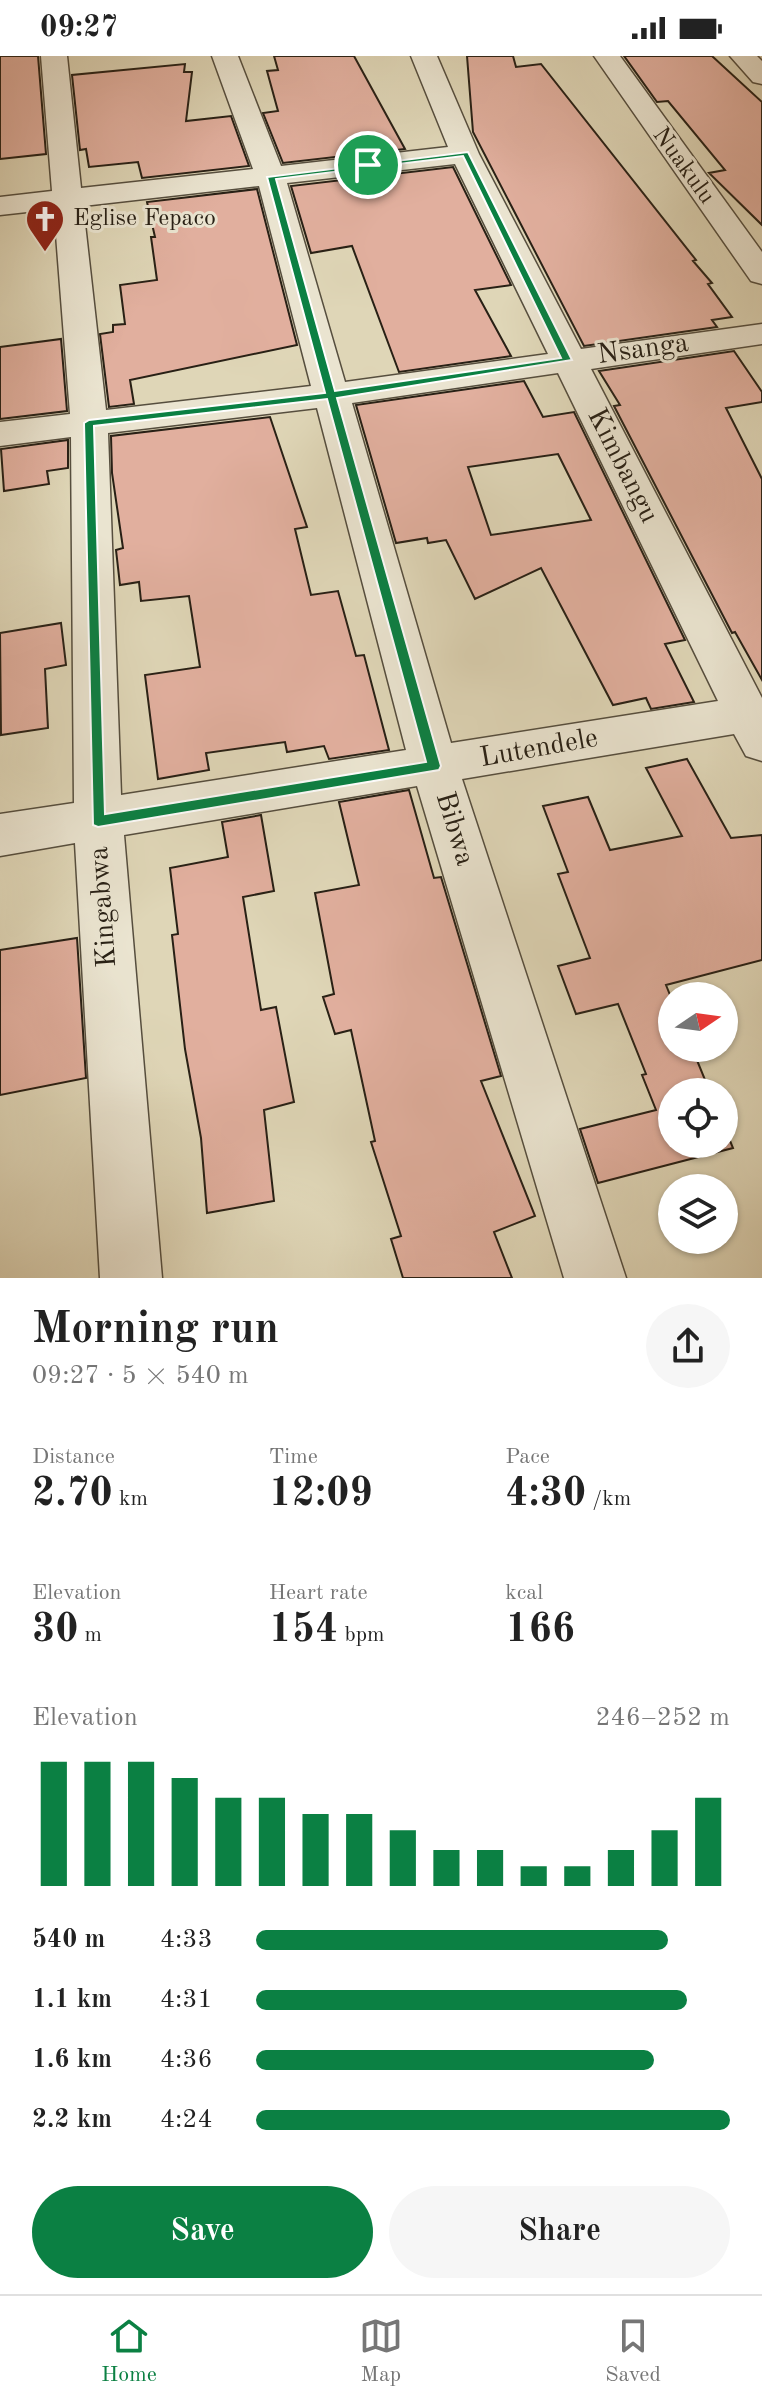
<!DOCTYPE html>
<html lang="en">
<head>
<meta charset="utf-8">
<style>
  :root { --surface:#fff; --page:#f6f6f6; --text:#222; --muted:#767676; --line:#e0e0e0; --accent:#0b8043 }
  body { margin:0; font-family:"Old Standard TT",serif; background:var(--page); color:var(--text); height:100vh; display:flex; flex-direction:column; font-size:30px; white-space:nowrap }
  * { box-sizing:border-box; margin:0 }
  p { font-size:26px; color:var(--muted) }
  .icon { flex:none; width:44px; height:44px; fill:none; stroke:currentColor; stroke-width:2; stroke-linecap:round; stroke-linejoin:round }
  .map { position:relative; height:1222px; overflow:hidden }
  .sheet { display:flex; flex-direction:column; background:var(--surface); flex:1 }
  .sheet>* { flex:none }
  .needle { width:52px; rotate:77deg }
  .fabs { position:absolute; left:658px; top:926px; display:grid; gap:16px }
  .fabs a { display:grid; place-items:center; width:80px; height:80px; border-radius:50%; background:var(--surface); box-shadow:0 2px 6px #0004; font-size:40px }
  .pin { position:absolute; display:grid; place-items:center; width:68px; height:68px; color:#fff; margin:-34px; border:4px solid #fff; border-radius:50%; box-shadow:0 2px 8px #0007 }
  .round { display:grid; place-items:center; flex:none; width:84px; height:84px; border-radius:42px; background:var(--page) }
  .overview { display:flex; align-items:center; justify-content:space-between; height:136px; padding:0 32px }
  h1 { font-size:44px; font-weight:600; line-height:60px }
  .figures { display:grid; grid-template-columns:repeat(3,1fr); gap:12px; height:136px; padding:8px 32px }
  .figures div { display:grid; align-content:center }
  .figures b { font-size:40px; font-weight:600 }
  .figures small { font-size:22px; font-weight:400 }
  .figures p { font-size:22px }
  .chart { height:224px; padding:16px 32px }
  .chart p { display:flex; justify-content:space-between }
  .chart svg { width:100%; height:144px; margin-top:8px; stroke:var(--accent); stroke-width:6 }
  .primary-button { display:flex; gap:16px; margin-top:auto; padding:16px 32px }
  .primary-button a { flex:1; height:92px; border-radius:48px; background:var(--accent); color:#fff; font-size:32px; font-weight:600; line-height:92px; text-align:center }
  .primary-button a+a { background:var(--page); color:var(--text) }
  ul { padding:0 32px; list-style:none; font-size:26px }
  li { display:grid; grid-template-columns:128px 96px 1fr; align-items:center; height:60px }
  li i { height:20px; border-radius:10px; background:var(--accent) }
  .status { display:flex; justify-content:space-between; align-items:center; height:56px; padding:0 40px; background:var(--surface); direction:ltr }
  .status svg { height:22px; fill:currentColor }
  .tabs { display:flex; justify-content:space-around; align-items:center; height:112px; border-top:2px solid var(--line); background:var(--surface); font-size:22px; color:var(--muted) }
  .tabs a { display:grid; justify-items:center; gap:4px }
  .tabs .selected { color:var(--accent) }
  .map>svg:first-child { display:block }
</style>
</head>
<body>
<div class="status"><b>09:27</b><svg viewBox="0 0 49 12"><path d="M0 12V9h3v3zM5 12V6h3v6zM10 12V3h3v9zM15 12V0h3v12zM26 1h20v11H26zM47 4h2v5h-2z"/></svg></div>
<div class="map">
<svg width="762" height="1222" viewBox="0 0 762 1222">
  <rect width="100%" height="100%" fill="#dfd6b7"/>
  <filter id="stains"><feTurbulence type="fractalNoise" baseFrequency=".0025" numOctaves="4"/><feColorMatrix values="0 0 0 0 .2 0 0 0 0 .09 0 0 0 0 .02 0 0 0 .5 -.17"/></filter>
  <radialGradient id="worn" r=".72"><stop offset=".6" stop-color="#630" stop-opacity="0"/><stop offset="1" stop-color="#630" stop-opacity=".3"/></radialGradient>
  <path fill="#e1af9e" stroke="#282015" stroke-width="2" fill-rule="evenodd" d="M0,0H38L46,98L0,103Z
    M274,0H354L405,93L283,107L263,57L278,55L267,15L278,14Z
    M467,0H513L516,11L541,8L696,204L693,205L712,227L708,228L732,261L712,264L717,271L584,290L473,76Z
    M624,0H712L762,46V169L709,117L725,114L668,45L657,46Z
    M185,8L184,16H192L186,65L231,60L249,110L142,122L138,106L89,111L86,93L80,94L72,19Z
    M453,111L511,229L475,234L511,300L399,316L352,190L311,197L291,130Z
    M257,133L297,289L130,324L134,348L109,351L100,278L113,276V269L125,268L120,229L157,224L151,181H155L147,146Z
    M61,283L67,355L0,363V291Z
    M734,295L762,336V346L726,352L762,423V624L735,576L732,577L614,350L620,349L599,315Z
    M524,325L543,361L574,356L685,584L665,588L694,646L651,653L646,642L613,649L541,512L475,543L446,484L428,487L427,482L396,487L356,349ZM558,398L591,464L491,479L468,411Z
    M270,361L307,471L295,473L311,539L338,535L356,600L364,599L389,694L329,703L324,690L287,696L285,686L206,697L209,714L158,723L145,619L200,611L189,540L141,545L139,526L120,529L116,494L123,492L112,417L111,380Z
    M68,384V412L47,415L49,428L4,435L1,393Z
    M61,567L66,609L45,613L48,672L1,679L0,577Z
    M687,703L731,782L762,779V904L666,929L672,944V992H692L710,1036H672V1088H724V1070L733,1092L598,1127L580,1073L656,1054L642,1019L646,1018L618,948L576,958L558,910L590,902L558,818L568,816L543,750L588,741L610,794L682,780L646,712Z
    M409,734L434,822L441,821L501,1020L481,1025L535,1160L494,1176L512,1222H403L391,1183L401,1180L371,1086L375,1085L351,974L335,978L323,941L334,938L315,837L359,829L339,746Z
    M261,759L274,835L243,841L261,954L276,951L294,1046L264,1054L274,1145L207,1157L201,1082L185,993L172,879L178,878L170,812L228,801L222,766Z
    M77,882L86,1022L0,1039V894Z"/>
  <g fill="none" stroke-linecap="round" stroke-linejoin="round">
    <g stroke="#564e3e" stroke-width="3">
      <path id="minor" d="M41,0H67L81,132L253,113L212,0H238L281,110L448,91L411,0H437L479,98L581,293L762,268V288L591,313L762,642V705L746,700L734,678L462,723L626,1222H564L417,730L124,779L162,1222H100L75,787L0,800V758L74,747L71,381L0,390V366L70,358L54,153L0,159V141L52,135ZM455,108L548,298L345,326L287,127ZM259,130L311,330L106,354L83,150ZM558,317L718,645L451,687L352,347ZM317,352L406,694L121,739L108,377Z
        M594,0H620L762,196V228L751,225Z
        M730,0H757L762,5V28L753,26Z"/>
    </g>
    <use href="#minor" fill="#eae4d0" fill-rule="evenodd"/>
  </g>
  <path fill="#0b8043" stroke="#fff" stroke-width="2" fill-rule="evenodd" d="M468,96L572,304L337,342L441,710L439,714L98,771L93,769L84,367L89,364L325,337L267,121ZM463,100L561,302L335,335L276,123ZM327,343L426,706L105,758L94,370Z"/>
  <defs>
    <g id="church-pin" transform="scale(2)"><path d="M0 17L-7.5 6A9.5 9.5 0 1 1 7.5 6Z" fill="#8f2418" stroke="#eae4d0"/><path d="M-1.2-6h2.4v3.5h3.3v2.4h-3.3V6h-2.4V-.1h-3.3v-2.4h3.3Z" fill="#fff"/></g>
  </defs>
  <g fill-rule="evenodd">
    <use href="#church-pin" x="45" y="163"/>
  </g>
  <g text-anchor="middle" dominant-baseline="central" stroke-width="6" stroke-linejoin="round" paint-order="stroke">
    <g font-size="24" fill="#282015" stroke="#eae4d0">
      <text transform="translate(683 110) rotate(54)">Nuakulu</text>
    </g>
    <g font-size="24" fill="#282015" stroke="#eae4d0" text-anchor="start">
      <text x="73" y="163">Eglise Fepaco</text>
    </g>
    <g font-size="28" fill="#282015" stroke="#eae4d0">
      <text transform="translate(643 294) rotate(-8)">Nsanga</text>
      <text transform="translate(622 410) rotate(63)">Kimbangu</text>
      <text transform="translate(539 693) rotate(-10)">Lutendele</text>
      <text transform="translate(454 773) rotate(73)">Bibwa</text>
      <text transform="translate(104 851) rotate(-94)">Kingabwa</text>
    </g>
  </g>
  <rect width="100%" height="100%" filter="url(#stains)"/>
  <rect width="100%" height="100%" fill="url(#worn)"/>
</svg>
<div class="fabs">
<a><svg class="needle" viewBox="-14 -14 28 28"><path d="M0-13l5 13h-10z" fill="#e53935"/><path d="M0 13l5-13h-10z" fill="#767676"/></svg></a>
<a><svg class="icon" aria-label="locate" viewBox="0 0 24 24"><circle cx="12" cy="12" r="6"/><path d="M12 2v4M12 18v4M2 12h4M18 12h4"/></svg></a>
<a><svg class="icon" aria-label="layers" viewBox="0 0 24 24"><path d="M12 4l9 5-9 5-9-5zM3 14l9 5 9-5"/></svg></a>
</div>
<div class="pin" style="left:368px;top:109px;background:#1e9e55"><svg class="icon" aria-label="arrive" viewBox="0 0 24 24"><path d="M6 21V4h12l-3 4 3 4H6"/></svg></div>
</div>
<section class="sheet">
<div class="overview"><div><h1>Morning run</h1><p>09:27 · 5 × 540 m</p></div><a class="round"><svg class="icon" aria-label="share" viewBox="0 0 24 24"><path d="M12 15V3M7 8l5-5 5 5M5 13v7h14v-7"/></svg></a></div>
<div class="figures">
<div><p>Distance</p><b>2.70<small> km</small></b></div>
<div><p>Time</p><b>12:09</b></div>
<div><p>Pace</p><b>4:30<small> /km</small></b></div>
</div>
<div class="figures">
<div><p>Elevation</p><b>30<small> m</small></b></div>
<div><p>Heart rate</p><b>154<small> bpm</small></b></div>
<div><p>kcal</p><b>166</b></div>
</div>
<div class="chart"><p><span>Elevation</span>246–252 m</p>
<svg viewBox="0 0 160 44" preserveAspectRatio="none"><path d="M5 44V6M15 44V6M25 44V6M35 44V11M45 44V17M55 44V17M65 44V22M75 44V22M85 44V27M95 44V33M105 44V33M115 44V38M125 44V38M135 44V33M145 44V27M155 44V17"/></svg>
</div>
<ul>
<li><b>540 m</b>4:33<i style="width:87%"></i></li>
<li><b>1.1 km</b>4:31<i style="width:91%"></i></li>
<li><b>1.6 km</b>4:36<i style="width:84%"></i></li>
<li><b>2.2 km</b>4:24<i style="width:100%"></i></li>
</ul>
<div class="primary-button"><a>Save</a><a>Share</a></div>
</section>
<nav class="tabs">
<a class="selected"><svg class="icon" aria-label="home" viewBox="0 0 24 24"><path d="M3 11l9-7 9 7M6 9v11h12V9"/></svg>Home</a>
<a><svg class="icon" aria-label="map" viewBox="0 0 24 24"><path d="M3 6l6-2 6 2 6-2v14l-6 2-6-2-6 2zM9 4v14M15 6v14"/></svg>Map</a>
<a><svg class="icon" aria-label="saved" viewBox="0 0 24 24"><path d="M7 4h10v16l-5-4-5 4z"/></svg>Saved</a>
</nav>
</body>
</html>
